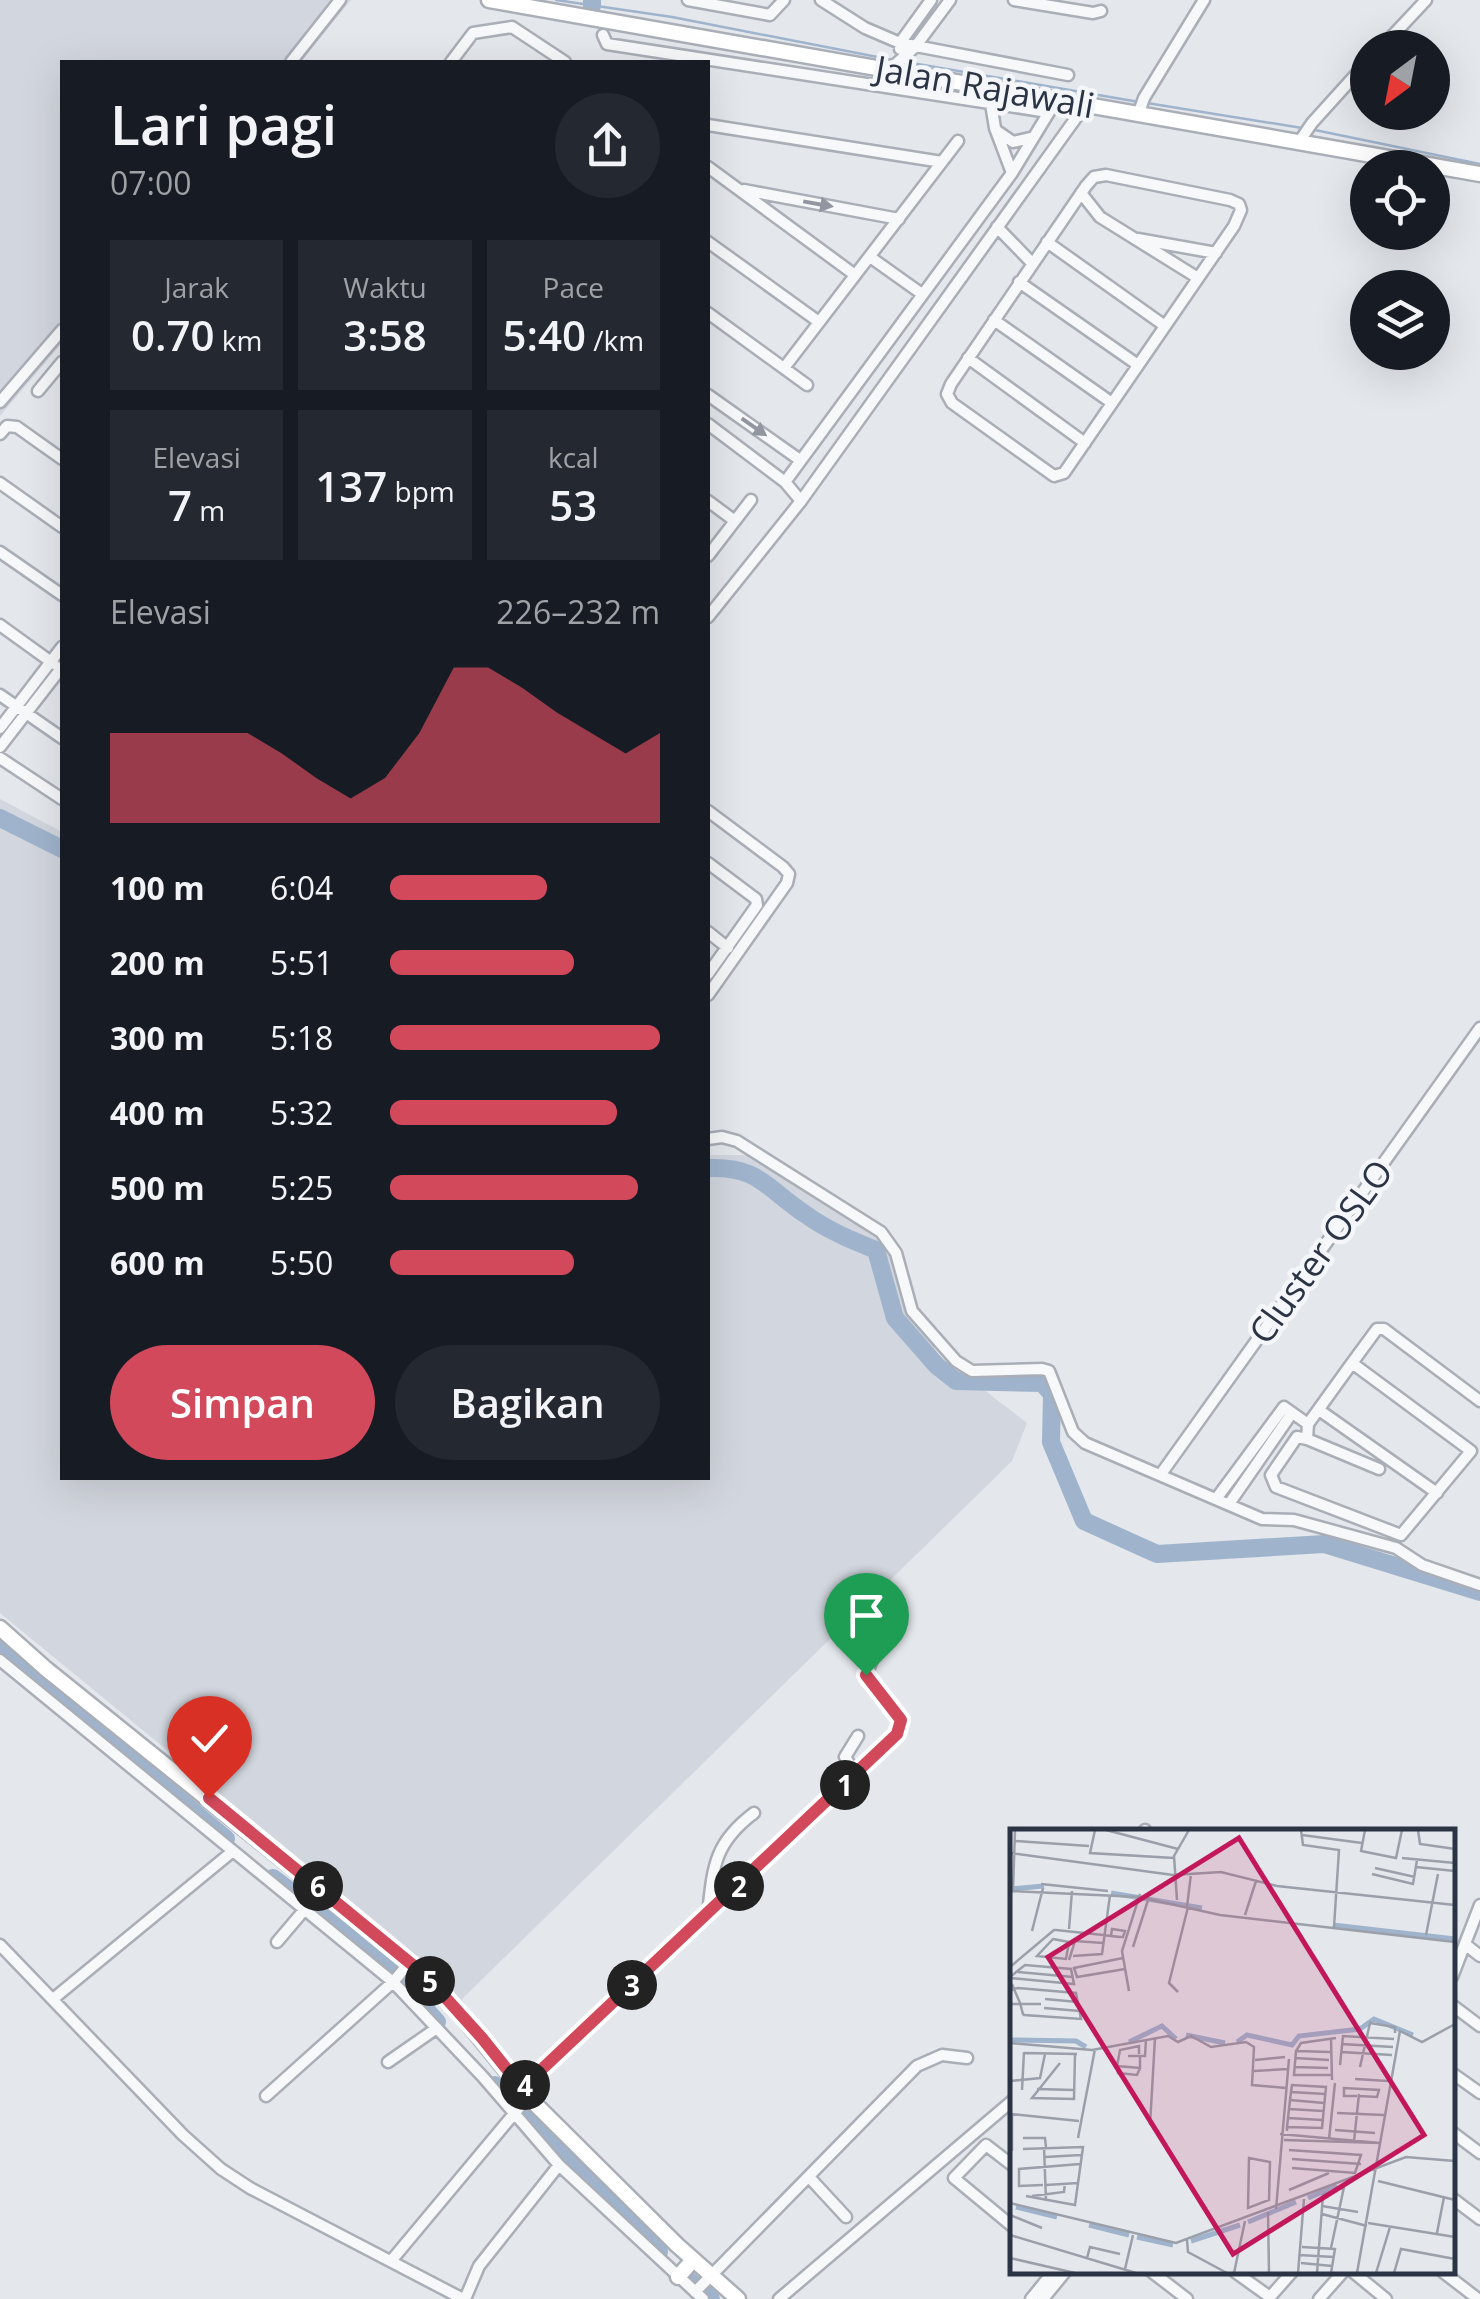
<!DOCTYPE html>
<html lang="id">
<head>
<meta charset="utf-8">
<style>
  :root { --surface:#171b24; --page:#242831; --text:#f1f3f6; --muted:#9ea1a6; --accent:#d1495b }
  body { margin:0; font-family:"Open Sans",sans-serif; background:var(--page); color:var(--text); height:100vh; display:flex; flex-direction:column; font-size:38px; white-space:nowrap }
  * { box-sizing:border-box; margin:0 }
  p { font-size:32px; color:var(--muted) }
  .icon { flex:none; width:55px; height:55px; fill:none; stroke:currentColor; stroke-width:2; stroke-linecap:round; stroke-linejoin:round }
  .map { position:relative; flex:1; overflow:hidden }
  .details { position:absolute; left:60px; top:60px; width:650px; height:1420px; display:flex; flex-direction:column; background:var(--surface); border-radius:0px; box-shadow:0 10px 40px #0002 }
  .details>* { flex:none }
  .needle { width:65px; rotate:212deg }
  .tools { position:absolute; left:1350px; top:30px; display:grid; gap:20px }
  .tools a { display:grid; place-items:center; width:100px; height:100px; border-radius:50%; background:var(--surface); box-shadow:0 10px 40px #0002; font-size:50px }
  .pin { position:absolute; display:grid; place-items:center; width:85px; height:85px; color:#fff; margin:-102px -42px; border-radius:50% 50% 50% 0; rotate:-45deg; box-shadow:0 0 10px #0007 }
  .pin .icon { rotate:45deg }
  .km { position:absolute; width:50px; height:50px; margin:-25px; border-radius:50%; background:#222; color:#fff; font-size:28px; line-height:50px; text-align:center }
  .round { display:grid; place-items:center; flex:none; width:105px; height:105px; border-radius:52px; background:var(--page) }
  .headline { display:flex; align-items:center; justify-content:space-between; height:170px; padding:0 50px }
  h1 { font-size:55px; font-weight:600; line-height:75px }
  .figures { display:grid; grid-template-columns:repeat(3,1fr); gap:15px; height:170px; padding:10px 50px }
  .figures div { display:grid; align-content:center; border-radius:0px; background:var(--page); text-align:center }
  .figures b { font-size:42px; font-weight:600 }
  .figures small { font-size:28px; font-weight:400 }
  .figures p { font-size:28px }
  .chart { height:280px; padding:20px 50px }
  .chart p { display:flex; justify-content:space-between }
  .chart svg { width:100%; height:180px; margin-top:10px; fill:var(--accent); opacity:.7 }
  .cta { display:flex; gap:20px; margin-top:auto; padding:20px 50px }
  .cta a { flex:1; height:115px; border-radius:60px; background:var(--accent); color:#fff; font-size:40px; font-weight:600; line-height:115px; text-align:center }
  .cta a+a { background:var(--page); color:var(--text) }
  ul { padding:0 50px; list-style:none; font-size:32px }
  li { display:grid; grid-template-columns:160px 120px 1fr; align-items:center; height:75px }
  li i { height:25px; border-radius:12px; background:var(--accent) }
  .map>svg:first-child { display:block }
</style>
</head>
<body>
<div class="map">
<svg width="1480" height="2299" viewBox="0 0 1480 2299">
  <rect width="100%" height="100%" fill="#e4e7ec"/>
  <path fill="#d2d6de" d="M0,0H351L301,62H62V343L0,416Z
    M0,799L62,832V1478H708V1155H760L889,1236L936,1353L1027,1423L1012,1461L461,2000L407,1947L0,1613Z"/>
  <g fill="none" stroke-linecap="round" stroke-linejoin="round">
    <path stroke="#9fb4cc" stroke-width="2.5" d="M556,0L672,17L893,60
      M906,62L1139,102
      M1147,103L1302,128
      M1310,129L1480,164"/>
    <path stroke="#9fb4cc" stroke-width="18" d="M592,0V6
      M0,818L62,849
      M708,1168C759,1166 766,1188 805,1214C827,1230 851,1240 876,1250L895,1318L937,1366L956,1381L1042,1383L1052,1394L1051,1442L1084,1521L1157,1554L1324,1544L1480,1592
      M0,1649L226,1839
      M273,1878L383,1962L437,2022
      M495,2085L659,2252
      M685,2277L711,2299"/>
    <g stroke="#a9aeb7" stroke-width="15">
      <path id="street" d="M688,0L770,15L784,0
        M821,0L865,28L900,43L1068,75
        M1014,0L1093,13L1101,11
        M603,35L607,44L1048,112
        M1381,48L1426,0
        M900,49V43L931,0
        M291,62L340,0
        M451,62L473,33L512,27L565,62
        M889,70L915,47L950,0
        M990,98L995,128L1012,173
        M1139,112L1144,98L1204,0
        M708,125L942,162
        M997,131L1013,142L1030,138
        M1299,142L1312,123L1368,61
        M708,167L855,275
        M1106,175L1230,200L1239,204L1241,210L1234,226L1064,473L1054,476L952,403L947,394L951,384L1086,186L1094,177Z
        M744,190L899,219
        M1081,193L1100,217L1198,278
        M997,227L1032,263
        M1138,239L1216,253
        M708,242L819,322
        M1047,242L1165,326
        M870,257L922,294
        M1019,282L1138,365
        M708,313L807,385
        M994,320L1112,403
        M968,358L1085,443
        M784,368L958,141
        M38,391L62,362
        M708,395L800,460
        M0,402L62,330
        M708,424L785,482L801,501
        M0,434L7,426L17,427L62,459
        M785,482L1012,173L1057,99
        M0,483L62,527
        M708,501L735,521
        M0,552L62,595
        M708,556L751,500
        M708,617L801,501L1086,104
        M0,625L54,664
        M0,695L62,738
        M0,728L62,647
        M0,747L62,667
        M0,758L62,799
        M708,811L783,867L789,874L787,883L708,995
        M708,863L756,899L757,905L708,974
        M708,932L728,948
        M708,1139L722,1137L737,1141L881,1232L896,1253L912,1311L956,1361L972,1371L1042,1369L1049,1371L1073,1432L1085,1443L1262,1519L1294,1520L1396,1548L1422,1565L1480,1585
        M1352,1363L1377,1329H1384L1480,1401
        M1319,1410L1437,1493
        M1307,1439L1297,1437L1271,1475L1276,1487L1401,1535L1471,1451L1352,1363L1308,1424
        M1161,1474L1480,1028
        M1216,1499L1284,1407L1308,1424L1307,1439L1379,1469
        M1229,1504L1292,1413
        M0,1660L393,1982L483,2077L559,2165L703,2299
        M856,1774L845,1757L858,1736
        M1144,1832L1145,1830
        M708,1914C713,1867 714,1843 754,1813
        M277,1942L322,1889
        M1465,1944L1480,1956
        M0,1945L183,2135L221,2169L250,2188L463,2299
        M1452,1977L1480,1905
        M53,1999L233,1851
        M1452,2005L1480,2026
        M388,2062L437,2028
        M1452,2073L1480,2093
        M521,2088L897,1734L901,1720L866,1675L875,1652
        M266,2096L393,1982L410,1962
        M1452,2132L1480,2153
        M1012,2165L986,2145L954,2178L1012,2226
        M809,2177L846,2217
        M1452,2198L1480,2219
        M391,2261L528,2097
        M1152,2272L1187,2299
        M1235,2272L1270,2297L1292,2272
        M1353,2272L1386,2299
        M1443,2272L1478,2299
        M695,2292L917,2066L942,2055L967,2058
        M465,2299L479,2266L559,2165
        M779,2299L1012,2101
        M1031,2299L1053,2272
        M1043,2299L1065,2272
        M1319,2299L1343,2272"/>
    </g>
    <g stroke="#a9aeb7" stroke-width="19">
      <path id="secondary" d="M489,0L1480,174
        M0,1628L46,1669L410,1962L454,2006L528,2097L677,2245L738,2299
        M678,2277L693,2260"/>
    </g>
    <use href="#street" stroke="#f7f8fa" stroke-width="10"/>
    <use href="#secondary" stroke="#fff" stroke-width="14"/>
  </g>
  <defs><path id="oneway-solid" d="M-6-.8H1V-3.2L6.5 0L1 3.2V.8H-6Z" transform="scale(2.5)"/></defs>
  <g fill="#9196a0">
    <use href="#oneway-solid" transform="translate(818 204) rotate(10)"/>
    <use href="#oneway-solid" transform="translate(754 427) rotate(35)"/>
  </g>
  <g fill="none" stroke-linecap="round" stroke-linejoin="round">
    <g stroke="#fff" stroke-width="20">
      <path id="route" d="M209,1798L426,1976L482,2038L522,2088L897,1734L901,1720L866,1675"/>
    </g>
    <use href="#route" stroke="#d1495b" stroke-width="12"/>
  </g>
  <g text-anchor="middle" dominant-baseline="central" stroke-width="9" stroke-linejoin="round" paint-order="stroke">
    <g font-size="35" fill="#2b3445" stroke="#f4f6f9">
      <text transform="translate(985 86) rotate(10)">Jalan Rajawali</text>
      <text transform="translate(1320 1251) rotate(-54)">Cluster OSLO</text>
    </g>
  </g>
  <g transform="translate(1010 1829)">
    <rect width="445" height="445" fill="#e4e7ec"/>
    <path fill="none" stroke="#9fb4cc" stroke-width="5" d="M1,60L34,57M101,64L192,79M323,96L445,110M176,206L215,214M0,211L66,212L76,218M119,213L152,197L166,210M227,213L237,206L282,216L289,207L350,200L364,190L403,206M298,369L327,357M6,378L47,388M238,393L286,373M79,396L119,406M127,408L163,416M181,412L230,396"/>
    <path fill="none" stroke="#9a9fa9" stroke-width="2.5" d="M85,1L80,24L164,29M96,1L168,20M291,1L293,16L329,21L324,98M355,1L351,22L386,29L392,1M408,1L410,15L445,20M292,6L352,14M5,12L79,17M0,24L163,46L211,43L267,57L445,76M392,29L445,34M406,38L445,42M365,39L405,48M362,45L403,55L407,31M31,55L98,62M3,61L5,1M0,62L129,68L210,86L445,113M167,71L164,27L179,1M177,78L181,45M235,86L246,52M0,96L1,61M59,100L62,62M22,102L33,59M416,106L428,45M43,110L59,113L56,130L27,127ZM123,118L139,68M63,127L92,125L100,66M113,129L64,139L67,148L115,140M59,131L65,112L93,114M0,138L44,101H46L93,106L101,107L110,108H113L115,102L102,100L101,107M8,143L63,148M0,148L15,136L61,140L64,155L0,149M0,162L4,160L8,159L66,164L71,190L14,186L13,185L10,174L4,160L2,155M119,162L112,122L130,65M168,163L159,154L178,78M35,170L68,173M0,175H31M34,179L70,182M0,190V281M321,210L322,251M0,214L82,221L158,207L168,213L181,207L201,218L236,213L244,218L242,256L276,259M331,215L383,218M286,222L320,223M331,223L382,226M14,224L67,225M129,225V217L110,221L107,237L130,239V227M118,227H135L136,210M285,229L319,231M245,231L275,228M50,234L22,269L64,270L65,225M330,236L333,207L384,210M107,237L108,244L127,246L130,239M284,238L318,239M350,238L360,194L385,198V204M244,242L278,240M321,246H284L286,222L291,214L326,209M345,250L378,252L379,247M0,252L30,249L35,225M27,260L64,261M12,261L14,223M281,263L315,265M347,267H334V259L369,261L367,268L349,267M280,271L314,274M279,280L313,282M327,284L374,286M1,285L69,292M278,289L312,291M140,296L145,209M325,301L365,304M277,302V298L280,271L281,263L282,256L316,258L312,299L277,298M270,305L370,314L274,311M13,309H35L36,318M68,309L85,220M319,310L325,254M344,312L349,265M34,318L36,372M13,320L73,318L65,376L16,367M279,321L351,326L345,344L282,339M2,322V284M35,328L71,326M239,329L260,333L259,371L238,379ZM282,330L351,335M368,352L445,371M33,356L9,357V340L70,335M36,356L68,354M279,361L319,344M22,367L54,363L55,354M0,374L166,414L396,328L445,332M312,377L348,383M266,380L279,230M258,383L259,444M312,385L357,397M0,386L32,399M358,394L445,408M427,404L434,368M0,406L126,444M177,411L178,423L217,444M292,418L325,420L321,444M321,419L334,358M289,426L324,428M0,429L65,444M77,429L80,418L110,425M291,434L322,437M115,440L123,406M224,444L235,392M288,444L294,370M307,444L313,366L334,358M347,444L390,202L412,213L445,195M366,444L380,398M384,444L391,420L445,430"/>
    <path fill="#c2185b" fill-opacity="0.15" stroke="#c2185b" stroke-width="5" d="M229,9L414,306L223,425L38,128Z"/>
    <rect width="445" height="445" fill="none" stroke="#2b3445" stroke-width="5"/>
  </g>
</svg>
<div class="tools">
<a><svg class="needle" viewBox="-14 -14 28 28"><path d="M0-13l5 13h-10z" fill="#e53935"/><path d="M0 13l5-13h-10z" fill="#9ea1a6"/></svg></a>
<a><svg class="icon" aria-label="locate" viewBox="0 0 24 24"><circle cx="12" cy="12" r="6"/><path d="M12 2v4M12 18v4M2 12h4M18 12h4"/></svg></a>
<a><svg class="icon" aria-label="layers" viewBox="0 0 24 24"><path d="M12 4l9 5-9 5-9-5zM3 14l9 5 9-5"/></svg></a>
</div>
<div class="pin" style="left:866px;top:1675px;background:#1e9e55"><svg class="icon" aria-label="arrive" viewBox="0 0 24 24"><path d="M6 21V4h12l-3 4 3 4H6"/></svg></div>
<div class="pin" style="left:209px;top:1798px;background:#d93025"><svg class="icon" aria-label="check" viewBox="0 0 24 24"><path d="M5 12l5 5 9-10"/></svg></div>
<b class="km" style="left:845px;top:1785px">1</b>
<b class="km" style="left:739px;top:1886px">2</b>
<b class="km" style="left:632px;top:1985px">3</b>
<b class="km" style="left:525px;top:2085px">4</b>
<b class="km" style="left:430px;top:1981px">5</b>
<b class="km" style="left:318px;top:1886px">6</b>
<section class="details">
<div class="headline"><div><h1>Lari pagi</h1><p>07:00</p></div><a class="round"><svg class="icon" aria-label="share" viewBox="0 0 24 24"><path d="M12 15V3M7 8l5-5 5 5M5 13v7h14v-7"/></svg></a></div>
<div class="figures">
<div><p>Jarak</p><b>0.70<small> km</small></b></div>
<div><p>Waktu</p><b>3:58</b></div>
<div><p>Pace</p><b>5:40<small> /km</small></b></div>
</div>
<div class="figures">
<div><p>Elevasi</p><b>7<small> m</small></b></div>
<div><b>137<small> bpm</small></b></div>
<div><p>kcal</p><b>53</b></div>
</div>
<div class="chart"><p><span>Elevasi</span>226–232 m</p>
<svg viewBox="0 0 160 44" preserveAspectRatio="none"><path d="M0 44V22L10 22L20 22L30 22L40 22L50 27L60 33L70 38L80 33L90 22L100 6L110 6L120 11L130 17L140 22L150 27L160 22V44z"/></svg>
</div>
<ul>
<li><b>100 m</b>6:04<i style="width:58%"></i></li>
<li><b>200 m</b>5:51<i style="width:68%"></i></li>
<li><b>300 m</b>5:18<i style="width:100%"></i></li>
<li><b>400 m</b>5:32<i style="width:84%"></i></li>
<li><b>500 m</b>5:25<i style="width:92%"></i></li>
<li><b>600 m</b>5:50<i style="width:68%"></i></li>
</ul>
<div class="cta"><a>Simpan</a><a>Bagikan</a></div>
</section>
</div>
</body>
</html>
